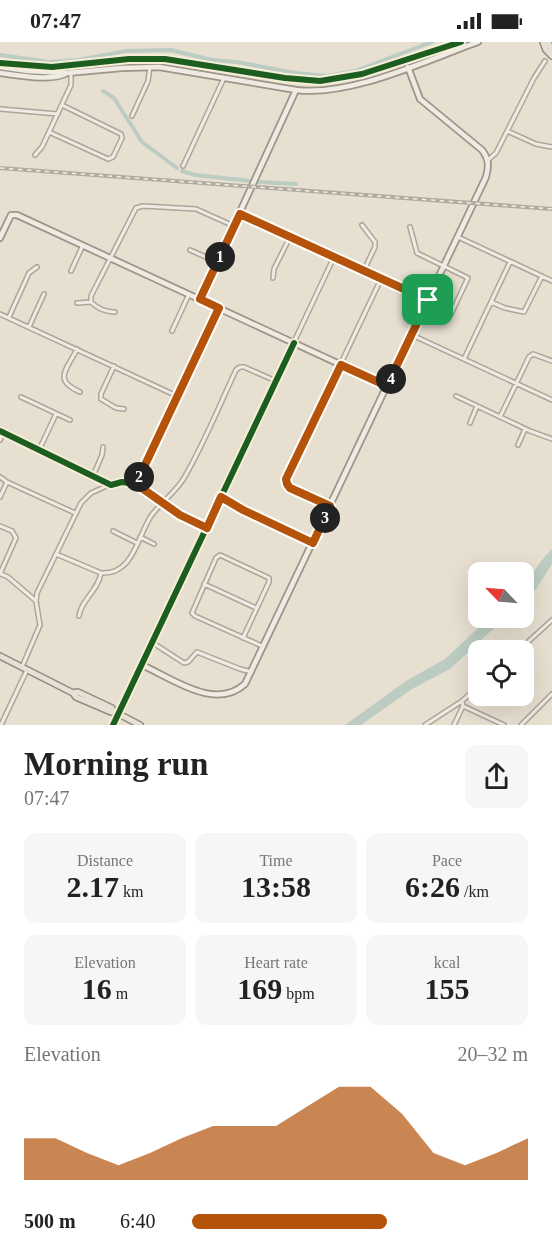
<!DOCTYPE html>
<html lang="en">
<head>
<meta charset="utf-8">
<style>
  :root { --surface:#fff; --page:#f6f6f6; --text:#222; --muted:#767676; --accent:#b45309 }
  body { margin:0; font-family:Georgia,serif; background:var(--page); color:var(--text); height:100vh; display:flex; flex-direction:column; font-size:22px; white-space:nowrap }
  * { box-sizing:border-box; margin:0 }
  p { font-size:20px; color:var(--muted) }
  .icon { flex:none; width:33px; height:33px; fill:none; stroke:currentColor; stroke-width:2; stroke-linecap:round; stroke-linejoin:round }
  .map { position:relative; height:683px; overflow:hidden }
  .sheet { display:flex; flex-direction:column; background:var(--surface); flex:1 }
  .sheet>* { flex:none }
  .needle { width:39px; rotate:295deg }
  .fabs { position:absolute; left:468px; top:520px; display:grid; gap:12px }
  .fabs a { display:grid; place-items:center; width:66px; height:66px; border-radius:12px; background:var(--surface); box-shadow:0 6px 24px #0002; font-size:30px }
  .pin { position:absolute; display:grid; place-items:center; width:51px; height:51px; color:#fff; margin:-26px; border-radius:12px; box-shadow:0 3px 9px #0006 }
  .km { position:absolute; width:30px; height:30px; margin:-15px; border-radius:50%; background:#222; color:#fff; font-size:16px; line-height:30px; text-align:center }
  .round { display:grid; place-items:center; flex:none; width:63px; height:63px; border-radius:12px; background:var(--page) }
  .summary { display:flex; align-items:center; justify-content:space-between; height:102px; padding:0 24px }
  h1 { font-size:33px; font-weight:600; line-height:45px }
  .stats { display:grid; grid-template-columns:repeat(3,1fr); gap:9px; height:102px; padding:6px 24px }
  .stats div { display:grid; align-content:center; border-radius:12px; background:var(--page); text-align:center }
  .stats b { font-size:30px; font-weight:600 }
  .stats small { font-size:16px; font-weight:400 }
  .stats p { font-size:16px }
  .chart { height:168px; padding:12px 24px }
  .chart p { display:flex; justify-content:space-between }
  .chart svg { width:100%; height:108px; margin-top:6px; fill:var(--accent); opacity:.7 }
  ul { padding:0 24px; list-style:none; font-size:20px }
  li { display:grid; grid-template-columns:96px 72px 1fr; align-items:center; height:45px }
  li i { height:15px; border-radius:8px; background:var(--accent) }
  .status { display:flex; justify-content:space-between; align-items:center; height:42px; padding:0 30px; background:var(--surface); direction:ltr }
  .status svg { height:16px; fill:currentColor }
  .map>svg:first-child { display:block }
</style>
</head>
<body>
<div class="status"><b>07:47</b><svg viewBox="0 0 49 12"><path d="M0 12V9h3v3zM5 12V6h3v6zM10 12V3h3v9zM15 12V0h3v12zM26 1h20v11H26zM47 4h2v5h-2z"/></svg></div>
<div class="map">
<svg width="552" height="683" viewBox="0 0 552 683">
  <rect width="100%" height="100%" fill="#e7e0d1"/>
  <path fill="#bcccc2" d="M552,507V522L536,547L524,559C523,540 539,521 552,507Z
    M489,576H505L450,627L412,647L361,683H345L406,639L445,617Z"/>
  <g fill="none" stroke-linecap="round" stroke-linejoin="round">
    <path stroke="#bcccc2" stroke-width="4" d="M0,13L48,20L78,18L126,9L171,8L212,18L237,20L295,31L327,34L355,29L432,0
      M103,49L114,56L142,100L177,126
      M182,129L195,133L251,139
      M257,140L296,142"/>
    <g stroke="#ada599" stroke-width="6">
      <path id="street" d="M0,67L58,72
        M132,74L148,39L150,25
        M507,89L536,102L552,105
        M49,90L108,117L113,115L122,96L121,92L62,63
        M35,113L42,105L71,43V30
        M488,118L496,111L534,36L545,19
        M183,124L224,36
        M240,172L428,258
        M362,183L375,200V205L364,228
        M410,185L417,211L468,236L451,272
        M458,195L552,239
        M190,208L217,220
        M71,229L83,203
        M273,236L274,227L290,195
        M491,260L505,266L524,270L542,234
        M77,261L91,260
        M115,270C106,270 97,266 91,260V254L136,166L143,164L196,167L234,184
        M0,272L177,354
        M9,275L29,231L37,225
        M29,285L44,252
        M172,289L189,252
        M412,293L552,358
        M294,300L334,215
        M77,307C66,329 53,338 80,350
        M464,317L510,220
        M114,324L101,352V357L116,366L124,367
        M456,354L530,389L552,397
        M21,355L70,378
        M500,375L529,315L533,312L552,319
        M470,381L477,364
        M0,398L3,391
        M518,403L525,387
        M39,408L56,372
        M93,434L102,413L103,405
        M0,435L7,440L0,455
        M7,440L75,471
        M136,442L219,266
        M221,455L243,468L313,501
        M329,463L290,446L287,442L286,437L381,237
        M0,484L12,489L16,496L0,532
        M113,489L137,501
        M140,495L154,502
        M56,512L101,531
        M1,532L8,535L36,559
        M204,542L256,566
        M79,574C81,558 98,549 101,531C133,533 137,496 151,474C161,460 176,450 184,436C204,402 219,364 236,328L240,325H244L276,339
        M243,596L269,540V536L220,513L216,516L192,571L195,574L262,604
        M153,601L184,621L188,620L197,610L240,627L252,630
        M518,609L552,578
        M22,625L40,583L36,559L37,551L81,461L91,451L109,443
        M462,659L463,664L504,683
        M1,683L27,628
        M425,683L462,659L478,645
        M454,683L463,664
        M521,683L552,652"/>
    </g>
    <g stroke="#9c958a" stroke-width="8">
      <path id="secondary" d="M0,25L28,29L67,31L122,26L159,25L296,48C351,55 427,18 478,0
        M0,31C17,33 53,40 67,31
        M0,196L11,173H17L387,344
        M200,257L296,48
        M0,389L111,443L122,440L136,442L180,473L207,486
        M142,623C173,637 215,669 245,642L486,135C489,124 489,117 482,108L420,57L408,25
        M113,683L294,301"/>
    </g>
    <g stroke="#928b80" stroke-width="8">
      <path id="primary" d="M543,0L546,8L552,14
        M548,0L552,8
        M0,614L73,651L76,655L111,670L113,669
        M73,651L78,650L112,666L113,669L140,683"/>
    </g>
    <use href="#street" stroke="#efebe3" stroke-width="3"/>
    <use href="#secondary" stroke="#efebe3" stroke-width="4.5"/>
    <use href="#primary" stroke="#e6e1d4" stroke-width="5"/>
    <g stroke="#afaaa2" stroke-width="4">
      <path id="rail" d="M0,126L552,167"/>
    </g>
    <use href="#rail" stroke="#f7eed8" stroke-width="1.5" stroke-dasharray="4.5" stroke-linecap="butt"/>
    <g stroke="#f7eed8" stroke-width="10">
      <path id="cycleway" d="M0,21L52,25L129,17H165L285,36L320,39L362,32L461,0
        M0,389L111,443L122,440L136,442L180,473L207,486
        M113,683L294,301"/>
    </g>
    <use href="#cycleway" stroke="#1b5e20" stroke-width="6"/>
  </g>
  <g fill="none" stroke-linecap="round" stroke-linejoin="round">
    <g stroke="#fff" stroke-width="12">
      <path id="route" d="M240,172L428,258L387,344L341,323L286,437L287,442L290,446L330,464L313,501L243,468L221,455L207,486L180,473L136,442L219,266L200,257Z"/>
    </g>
    <use href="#route" stroke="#b45309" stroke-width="8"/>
  </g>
</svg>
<div class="fabs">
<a><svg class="needle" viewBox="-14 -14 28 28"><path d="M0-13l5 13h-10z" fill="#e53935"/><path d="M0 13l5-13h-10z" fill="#767676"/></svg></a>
<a><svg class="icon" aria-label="locate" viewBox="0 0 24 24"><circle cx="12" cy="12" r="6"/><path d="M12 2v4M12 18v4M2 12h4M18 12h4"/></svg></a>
</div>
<div class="pin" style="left:428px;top:258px;background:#1e9e55"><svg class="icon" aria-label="arrive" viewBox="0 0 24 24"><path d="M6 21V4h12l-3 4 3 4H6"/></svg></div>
<b class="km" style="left:220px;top:215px">1</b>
<b class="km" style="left:139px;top:435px">2</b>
<b class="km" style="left:325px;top:476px">3</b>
<b class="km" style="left:391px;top:337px">4</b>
</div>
<section class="sheet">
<div class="summary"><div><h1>Morning run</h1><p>07:47</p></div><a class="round"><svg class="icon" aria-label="share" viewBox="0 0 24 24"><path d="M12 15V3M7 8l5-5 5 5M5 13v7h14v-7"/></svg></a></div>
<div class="stats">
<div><p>Distance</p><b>2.17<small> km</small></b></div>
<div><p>Time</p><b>13:58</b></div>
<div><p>Pace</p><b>6:26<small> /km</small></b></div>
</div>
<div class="stats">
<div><p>Elevation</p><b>16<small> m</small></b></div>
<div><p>Heart rate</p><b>169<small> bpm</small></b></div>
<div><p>kcal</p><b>155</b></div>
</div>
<div class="chart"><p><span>Elevation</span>20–32 m</p>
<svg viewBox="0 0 160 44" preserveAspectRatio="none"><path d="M0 44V27L10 27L20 33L30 38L40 33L50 27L60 22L70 22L80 22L90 14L100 6L110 6L120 17L130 33L140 38L150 33L160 27V44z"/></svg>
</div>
<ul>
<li><b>500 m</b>6:40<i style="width:58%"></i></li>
</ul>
</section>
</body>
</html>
